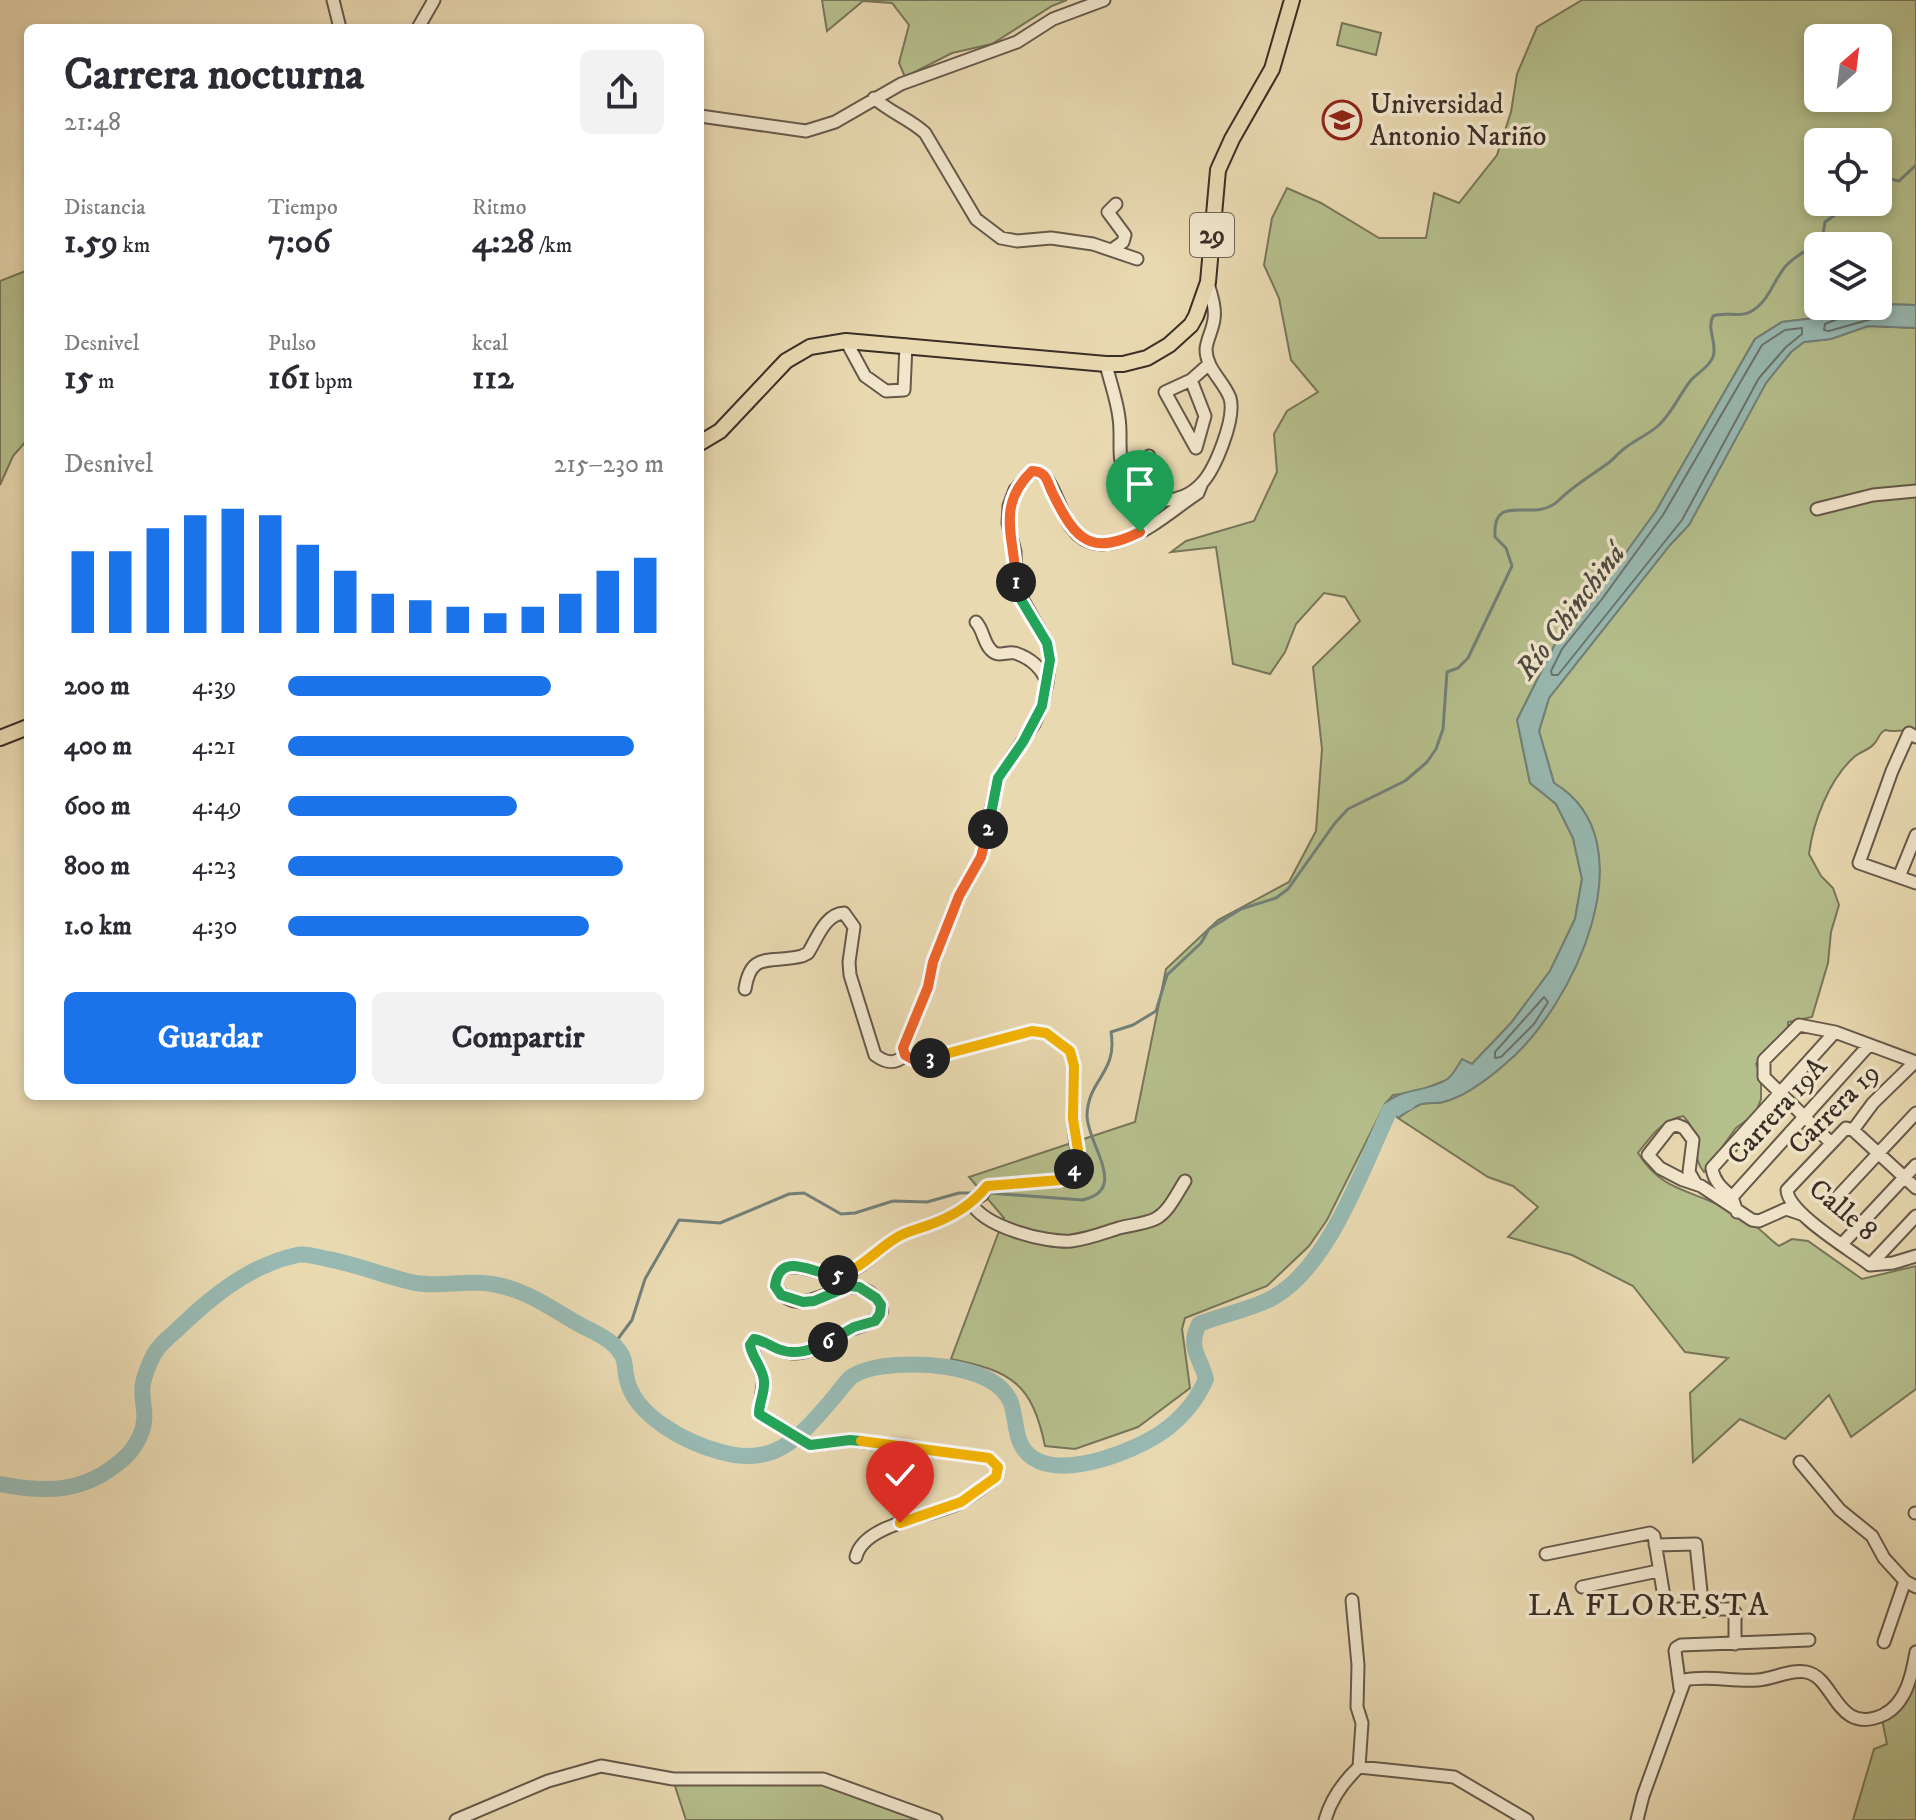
<!DOCTYPE html>
<html lang="es">
<head>
<meta charset="utf-8">
<style>
  :root { --surface:#fff; --page:#f2f2f3; --text:#2b2b33; --muted:#7c7c81; --accent:#1a73e8 }
  body { margin:0; font-family:"IM FELL DW Pica",serif; background:var(--page); color:var(--text); height:100vh; display:flex; flex-direction:column; font-size:30px; white-space:nowrap }
  * { box-sizing:border-box; margin:0 }
  p { font-size:26px; color:var(--muted) }
  .icon { flex:none; width:44px; height:44px; fill:none; stroke:currentColor; stroke-width:2; stroke-linecap:round; stroke-linejoin:round }
  .map { position:relative; flex:1; overflow:hidden }
  .details { position:absolute; left:24px; top:24px; width:680px; height:1076px; display:flex; flex-direction:column; background:var(--surface); border-radius:12px; box-shadow:0 4px 12px #0003 }
  .details>* { flex:none }
  .needle { width:52px; rotate:28deg }
  .tools { position:absolute; left:1804px; top:24px; display:grid; gap:16px }
  .tools a { display:grid; place-items:center; width:88px; height:88px; border-radius:12px; background:var(--surface); box-shadow:0 4px 12px #0003; font-size:40px }
  .pin { position:absolute; display:grid; place-items:center; width:68px; height:68px; color:#fff; margin:-82px -34px; border-radius:50% 50% 50% 0; rotate:-45deg; box-shadow:0 0 8px #0007 }
  .pin .icon { rotate:45deg }
  .km { position:absolute; width:40px; height:40px; margin:-20px; border-radius:50%; background:#222; color:#fff; font-size:22px; line-height:40px; text-align:center }
  .round { display:grid; place-items:center; flex:none; width:84px; height:84px; border-radius:12px; background:var(--page) }
  .headline { display:flex; align-items:center; justify-content:space-between; height:136px; padding:0 40px }
  h1 { font-size:44px; font-weight:800; line-height:60px }
  .stats { display:grid; grid-template-columns:repeat(3,1fr); gap:12px; height:136px; padding:8px 40px }
  .stats div { display:grid; align-content:center }
  .stats b { font-size:34px; font-weight:800 }
  .stats small { font-size:22px; font-weight:400 }
  .stats p { font-size:22px }
  .chart { height:224px; padding:16px 40px }
  .chart p { display:flex; justify-content:space-between }
  .chart svg { width:100%; height:144px; margin-top:8px; stroke:var(--accent); stroke-width:6 }
  .cta { display:flex; gap:16px; margin-top:auto; padding:16px 40px }
  .cta a { flex:1; height:92px; border-radius:12px; background:var(--accent); color:#fff; font-size:32px; font-weight:800; line-height:92px; text-align:center }
  .cta a+a { background:var(--page); color:var(--text) }
  ul { padding:0 40px; list-style:none; font-size:26px }
  li { display:grid; grid-template-columns:128px 96px 1fr; align-items:center; height:60px }
  li i { height:20px; border-radius:10px; background:var(--accent) }
  .map>svg:first-child { display:block }
</style>
</head>
<body>
<div class="map">
<svg width="1916" height="1820" viewBox="0 0 1916 1820">
  <rect width="100%" height="100%" fill="#e9d9b1"/>
  <filter id="stains"><feTurbulence type="fractalNoise" baseFrequency=".0025" numOctaves="4"/><feColorMatrix values="0 0 0 0 .2 0 0 0 0 .09 0 0 0 0 .02 0 0 0 .5 -.17"/></filter>
  <radialGradient id="worn" r=".72"><stop offset=".6" stop-color="#630" stop-opacity="0"/><stop offset="1" stop-color="#630" stop-opacity=".3"/></radialGradient>
  <path fill="#b5bf8c" stroke="#78765a" stroke-width="2" fill-rule="evenodd" d="M822,0H1067L1052,6L992,44L952,53L905,77L899,63L909,25L892,3L863,1L827,31Z
    M1582,0H1916V305L1878,304V246H1818V306H1859L1815,318L1782,322L1755,339L1656,511L1596,594L1555,644L1517,720L1530,783L1556,804L1573,838L1582,879L1575,919L1550,971L1511,1023L1472,1064L1449,1079L1416,1092L1393,1095L1385,1104L1327,1220L1309,1246L1267,1286L1185,1318L1182,1329L1190,1388L1138,1427L1075,1449L1045,1446C1032,1383 1011,1371 951,1359L1004,1218L969,1177L1135,1122L1166,969L1218,920L1289,882L1316,831L1322,749L1313,667L1360,621L1345,597L1324,593L1296,624L1285,652L1270,674L1233,664L1216,547L1171,552L1186,541L1254,521L1277,472L1274,434L1287,411L1318,392L1291,360L1279,298L1264,265L1272,218L1287,188L1321,203L1379,238H1426L1434,193L1459,203L1497,155L1511,112L1517,74L1537,27ZM1818,38H1878V98H1818ZM1818,142H1878V202H1818Z
    M1342,23L1381,33L1376,55L1337,45Z
    M28,270V439L13,456L0,485V281Z
    M1868,326L1916,328V731C1909,728 1897,733 1885,730C1878,734 1879,739 1874,744C1869,750 1859,752 1853,758C1829,780 1813,822 1809,854L1821,876L1833,888L1839,905L1831,932L1828,963L1812,1017L1788,1022V1027L1756,1064L1761,1074V1099L1755,1114L1736,1128L1704,1172C1690,1157 1702,1134 1683,1116C1661,1121 1651,1136 1638,1153C1663,1193 1690,1188 1728,1210C1737,1215 1747,1220 1755,1226C1764,1232 1770,1240 1779,1246L1792,1239L1808,1241L1862,1279L1916,1266V1389L1851,1437L1829,1395L1785,1439L1740,1419L1693,1462L1690,1393L1728,1358L1685,1352L1633,1286L1572,1255L1508,1237L1538,1207L1513,1186L1488,1177L1398,1118C1404,1114 1411,1108 1419,1105C1426,1102 1435,1104 1443,1102C1464,1097 1489,1078 1505,1064C1571,1010 1652,841 1554,783L1539,731L1549,698L1670,545L1689,525L1766,382L1791,352L1804,342L1831,339Z
    M1916,1668V1820H1853L1874,1749L1887,1744L1882,1719Z
    M823,1782L927,1820H686L674,1783Z"/>
  <path fill="#98b9b2" stroke="#72817a" stroke-width="2" d="M1878,304L1916,305V328L1868,326L1831,339L1804,342L1791,352L1766,383L1689,525L1670,545L1549,698L1539,731L1554,783C1652,842 1572,1009 1505,1064C1489,1078 1464,1097 1443,1102C1435,1104 1426,1102 1419,1105C1411,1108 1404,1114 1398,1118L1385,1104C1400,1088 1427,1092 1446,1080C1453,1076 1458,1065 1462,1059L1472,1064L1511,1023L1550,971L1575,919L1582,879L1573,838L1556,804L1530,783L1517,720L1555,644L1596,594L1656,511L1755,339L1782,322L1815,318L1849,307Z"/>
  <g fill="none" stroke-linecap="round" stroke-linejoin="round">
    <path stroke="#69746c" stroke-width="2" d="M1849,306L1847,315L1825,324L1824,330L1829,331L1875,318L1877,313L1871,306
      M1802,328V334L1786,347L1759,378L1682,520L1558,675H1552L1551,671L1562,649L1602,599L1663,515L1762,345L1785,330Z
      M1544,997L1548,1002L1534,1024L1501,1057L1495,1058V1052Z"/>
    <path stroke="#72817a" stroke-width="3" d="M1878,176L1899,181L1916,165
      M989,1193L1082,1200C1130,1190 1087,1145 1087,1115C1088,1079 1118,1073 1111,1032L1133,1025L1156,1011L1167,975L1201,943L1209,929L1241,909L1276,898L1288,889L1335,823L1348,809L1405,781L1427,762L1436,749L1443,729L1447,672L1458,668L1468,658L1512,566L1506,548L1495,537C1492,490 1533,524 1558,501C1573,486 1589,477 1607,464C1613,460 1618,453 1625,448C1636,439 1650,434 1660,424C1674,410 1680,393 1692,379C1699,372 1709,367 1713,357C1718,343 1706,330 1713,316C1725,311 1739,318 1750,312C1769,302 1773,281 1785,267C1796,254 1809,250 1822,241L1825,222L1842,210L1848,202
      M614,1344L632,1320L645,1279L679,1220L720,1223L789,1194L804,1193L841,1214L855,1213L893,1201L927,1202L959,1193H977"/>
    <path stroke="#98b9b2" stroke-width="16" d="M0,1484C47,1493 84,1493 122,1460C133,1451 143,1435 144,1421C146,1409 140,1395 143,1383C145,1374 150,1362 154,1354C160,1343 172,1335 180,1327C213,1295 251,1265 297,1255C306,1253 317,1257 327,1259C357,1264 385,1277 416,1283C440,1287 467,1280 492,1284C526,1289 553,1310 582,1326C593,1331 606,1337 615,1346C628,1360 623,1365 627,1380C636,1417 687,1443 721,1452C774,1467 798,1439 830,1402C837,1394 843,1385 850,1378C870,1362 922,1363 947,1367C971,1371 1002,1379 1011,1403C1018,1424 1013,1444 1033,1458C1065,1480 1142,1449 1169,1427C1185,1414 1198,1398 1206,1379C1200,1356 1187,1348 1199,1324C1223,1314 1252,1310 1274,1297C1330,1265 1363,1166 1390,1110L1408,1102"/>
    <g stroke="#66594a" stroke-width="15">
      <path id="minor" d="M333,0L340,28
        M418,28L434,0
        M874,98C891,113 910,119 925,133L976,219L1001,238L1017,241L1051,238L1093,244L1137,259
        M700,116L806,131L835,122L901,84L1017,42L1053,19L1104,0
        M1113,249L1123,242L1125,235L1108,212L1116,204
        M846,341L865,376L886,391L904,390L906,345
        M1106,364C1110,382 1117,400 1119,418C1122,437 1117,455 1124,473C1130,488 1146,499 1163,500C1177,501 1192,494 1201,484C1215,470 1236,418 1230,398C1223,380 1206,369 1206,349C1207,339 1213,329 1214,319C1216,308 1211,294 1208,283
        M1191,380L1205,416L1196,448
        M1196,448L1165,392L1191,380L1209,364
        M1129,482L1149,456
        M1817,509L1873,495L1916,491
        M976,622C984,631 983,642 991,650C998,658 1006,651 1015,653C1030,658 1042,668 1047,683
        M1916,737L1909,733L1892,771L1859,863L1916,883
        M1899,877L1916,835
        M745,989C751,950 771,964 802,956L808,953C817,939 825,914 844,913L854,927L849,962L850,975L875,1055C886,1063 895,1065 905,1055
        M1853,1130L1916,1188
        M1831,1143L1764,1077V1060L1799,1025L1835,1032L1916,1062
        M1185,1181C1177,1193 1169,1212 1155,1219C1144,1224 1130,1225 1119,1228C1103,1233 1088,1239 1071,1241C1046,1243 983,1227 971,1202L982,1195L987,1186L1060,1180L1074,1170L1078,1161L1073,1119L1074,1066L1070,1051L1046,1033L1032,1031L921,1060L905,1055L903,1048L928,987L933,962L948,923L959,896L981,857L998,778L1034,724L1042,706L1047,683L1050,660L1047,643L1016,588L1015,552L1008,523L1009,506L1015,490L1032,471C1066,471 1053,564 1123,540C1150,531 1175,508 1198,493L1202,483
        M1696,1184L1689,1172L1693,1140L1684,1128L1677,1125L1670,1127L1648,1155L1660,1168L1683,1180L1701,1186L1752,1220L1759,1221L1786,1209L1801,1214
        M1732,1197C1722,1188 1714,1182 1712,1168L1835,1032
        M1831,1204L1916,1113
        M1737,1212L1732,1197L1869,1045
        M1842,1244L1916,1165
        M1870,1265C1851,1250 1788,1213 1787,1190L1846,1128L1853,1130L1873,1103L1915,1062
        M1870,1265L1916,1216
        M1870,1265L1893,1263L1916,1256
        M1800,1462L1840,1510L1872,1536L1884,1558L1905,1581L1916,1587
        M1915,1513H1916
        M1655,1545L1696,1544L1703,1611
        M1546,1554L1650,1533L1654,1536L1666,1609H1732L1735,1612V1644
        M856,1557C863,1524 931,1517 959,1503C972,1496 985,1486 996,1477L998,1467L989,1458L850,1440L810,1445L759,1414L764,1379L750,1345L754,1339C768,1341 779,1353 794,1353C813,1353 829,1340 845,1332C859,1325 898,1320 874,1296C842,1264 805,1330 775,1286C779,1248 818,1279 841,1274C862,1270 876,1251 893,1240C905,1231 920,1229 933,1223C947,1218 959,1211 971,1202
        M1582,1587L1658,1571
        M1352,1600L1358,1665L1357,1707L1362,1723L1359,1767
        M1884,1642L1905,1581
        M1680,1688L1675,1651L1676,1648L1681,1645L1809,1640
        M456,1820L548,1781L601,1766L673,1779H823L936,1820
        M1325,1820C1331,1799 1343,1782 1359,1767L1454,1777L1527,1820
        M1637,1820L1643,1796L1685,1680C1709,1675 1733,1682 1758,1680C1774,1679 1790,1669 1806,1672C1835,1677 1836,1736 1883,1715C1906,1704 1912,1675 1916,1652"/>
    </g>
    <g stroke="#3a2e27" stroke-width="18">
      <path id="major" d="M700,443L720,431L786,361L810,347L846,341L1106,364H1123L1147,358L1169,345L1191,325L1196,316L1208,282L1218,170L1232,139L1272,69L1292,0
        M0,738L28,727"/>
    </g>
    <use href="#minor" stroke="#f1e6cc" stroke-width="11"/>
    <use href="#major" stroke="#e9d9b1" stroke-width="14"/>
  </g>
  <g fill="none" stroke-linecap="round" stroke-linejoin="round">
    <g stroke="#fff" stroke-width="16">
      <path id="split-1" d="M1016,582C1015,538 995,507 1032,471C1048,471 1047,484 1054,496C1076,541 1092,556 1140,532"/>
    </g>
    <g stroke="#fff" stroke-width="16">
      <path id="split-2" d="M988,829L998,778L1023,742L1042,706L1050,660L1047,643L1020,598L1016,582"/>
    </g>
    <g stroke="#fff" stroke-width="16">
      <path id="split-3" d="M930,1058L912,1059L905,1055L903,1048L928,987L933,962L959,896L981,857L988,829"/>
    </g>
    <g stroke="#fff" stroke-width="16">
      <path id="split-4" d="M930,1058L1032,1031L1046,1033L1070,1051L1074,1066L1073,1119L1078,1150V1161L1074,1169"/>
    </g>
    <g stroke="#fff" stroke-width="16">
      <path id="split-5" d="M838,1275C862,1269 876,1250 896,1238C905,1232 915,1230 926,1226C950,1218 972,1205 987,1186L1060,1180L1074,1169"/>
    </g>
    <g stroke="#fff" stroke-width="16">
      <path id="split-6" d="M828,1342L854,1327L875,1321L880,1314L881,1305L876,1298L859,1287L850,1286L814,1301L803,1302L781,1295L775,1286C780,1248 815,1276 838,1275"/>
    </g>
    <g stroke="#fff" stroke-width="16">
      <path id="split-7" d="M828,1342C812,1350 795,1356 778,1349C769,1345 764,1341 754,1339L750,1345C752,1358 763,1368 764,1381C765,1393 759,1402 759,1414L810,1445L850,1440L861,1441"/>
    </g>
    <g stroke="#fff" stroke-width="16">
      <path id="split-8" d="M861,1441L989,1458L998,1467L996,1477L961,1502L900,1523"/>
    </g>
    <use href="#split-1" stroke="#f0652b" stroke-width="10"/>
    <use href="#split-2" stroke="#22a559" stroke-width="10"/>
    <use href="#split-3" stroke="#f0652b" stroke-width="10"/>
    <use href="#split-4" stroke="#f5b400" stroke-width="10"/>
    <use href="#split-5" stroke="#f5b400" stroke-width="10"/>
    <use href="#split-6" stroke="#22a559" stroke-width="10"/>
    <use href="#split-7" stroke="#22a559" stroke-width="10"/>
    <use href="#split-8" stroke="#f5b400" stroke-width="10"/>
  </g>
  <defs>
    <g id="university-ring" transform="scale(2)"><circle r="9.5" fill="#f1e6cc" stroke="#8f2418" stroke-width="1.5"/><path d="M0-5L7-2L0 1L-7-2ZM-4 1L0 2.5L4 1V4Q0 6-4 4Z" fill="#8f2418"/></g>
  </defs>
  <g fill-rule="evenodd">
    <use href="#university-ring" x="1342" y="120"/>
  </g>
  <g text-anchor="middle" dominant-baseline="central" stroke-width="7" stroke-linejoin="round" paint-order="stroke">
    <rect fill="#f1e6cc" stroke="#716558" stroke-width="2" x="1190" y="213" width="44" height="44" rx="6"/>
    <g font-size="26" font-weight="bold" fill="#3a2e27">
      <text x="1212" y="235">29</text>
    </g>
    <g font-size="28" fill="#3a2e27" stroke="#f1e6cc" text-anchor="start">
      <text x="1370" y="104">Universidad<tspan x="1370" dy="32">Antonio Nariño</tspan></text>
    </g>
    <g font-size="28" fill="#3a2e27" stroke="#f1e6cc">
      <text transform="translate(1834 1109) rotate(-45)">Carrera 19</text>
      <text transform="translate(1777 1111) rotate(-48)">Carrera 19A</text>
      <text transform="translate(1843 1210) rotate(40)">Calle 8</text>
    </g>
    <g font-size="30" font-style="italic" fill="#4d4a43" stroke="#f1e6cc">
      <text transform="translate(1571 612) rotate(-53)">Río Chinchiná</text>
    </g>
    <g font-size="32" letter-spacing="2" fill="#3a2e27" stroke="#f1e6cc">
      <text x="1649" y="1606">LA FLORESTA</text>
    </g>
  </g>
  <rect width="100%" height="100%" filter="url(#stains)"/>
  <rect width="100%" height="100%" fill="url(#worn)"/>
</svg>
<div class="tools">
<a><svg class="needle" viewBox="-14 -14 28 28"><path d="M0-13l5 13h-10z" fill="#e53935"/><path d="M0 13l5-13h-10z" fill="#7c7c81"/></svg></a>
<a><svg class="icon" aria-label="locate" viewBox="0 0 24 24"><circle cx="12" cy="12" r="6"/><path d="M12 2v4M12 18v4M2 12h4M18 12h4"/></svg></a>
<a><svg class="icon" aria-label="layers" viewBox="0 0 24 24"><path d="M12 4l9 5-9 5-9-5zM3 14l9 5 9-5"/></svg></a>
</div>
<div class="pin" style="left:1140px;top:532px;background:#1e9e55"><svg class="icon" aria-label="arrive" viewBox="0 0 24 24"><path d="M6 21V4h12l-3 4 3 4H6"/></svg></div>
<div class="pin" style="left:900px;top:1523px;background:#d93025"><svg class="icon" aria-label="check" viewBox="0 0 24 24"><path d="M5 12l5 5 9-10"/></svg></div>
<b class="km" style="left:1016px;top:582px">1</b>
<b class="km" style="left:988px;top:829px">2</b>
<b class="km" style="left:930px;top:1058px">3</b>
<b class="km" style="left:1074px;top:1169px">4</b>
<b class="km" style="left:838px;top:1275px">5</b>
<b class="km" style="left:828px;top:1342px">6</b>
<section class="details">
<div class="headline"><div><h1>Carrera nocturna</h1><p>21:48</p></div><a class="round"><svg class="icon" aria-label="share" viewBox="0 0 24 24"><path d="M12 15V3M7 8l5-5 5 5M5 13v7h14v-7"/></svg></a></div>
<div class="stats">
<div><p>Distancia</p><b>1.59<small> km</small></b></div>
<div><p>Tiempo</p><b>7:06</b></div>
<div><p>Ritmo</p><b>4:28<small> /km</small></b></div>
</div>
<div class="stats">
<div><p>Desnivel</p><b>15<small> m</small></b></div>
<div><p>Pulso</p><b>161<small> bpm</small></b></div>
<div><p>kcal</p><b>112</b></div>
</div>
<div class="chart"><p><span>Desnivel</span>215–230 m</p>
<svg viewBox="0 0 160 44" preserveAspectRatio="none"><path d="M5 44V19M15 44V19M25 44V12M35 44V8M45 44V6M55 44V8M65 44V17M75 44V25M85 44V32M95 44V34M105 44V36M115 44V38M125 44V36M135 44V32M145 44V25M155 44V21"/></svg>
</div>
<ul>
<li><b>200 m</b>4:39<i style="width:70%"></i></li>
<li><b>400 m</b>4:21<i style="width:92%"></i></li>
<li><b>600 m</b>4:49<i style="width:61%"></i></li>
<li><b>800 m</b>4:23<i style="width:89%"></i></li>
<li><b>1.0 km</b>4:30<i style="width:80%"></i></li>
</ul>
<div class="cta"><a>Guardar</a><a>Compartir</a></div>
</section>
</div>
</body>
</html>
